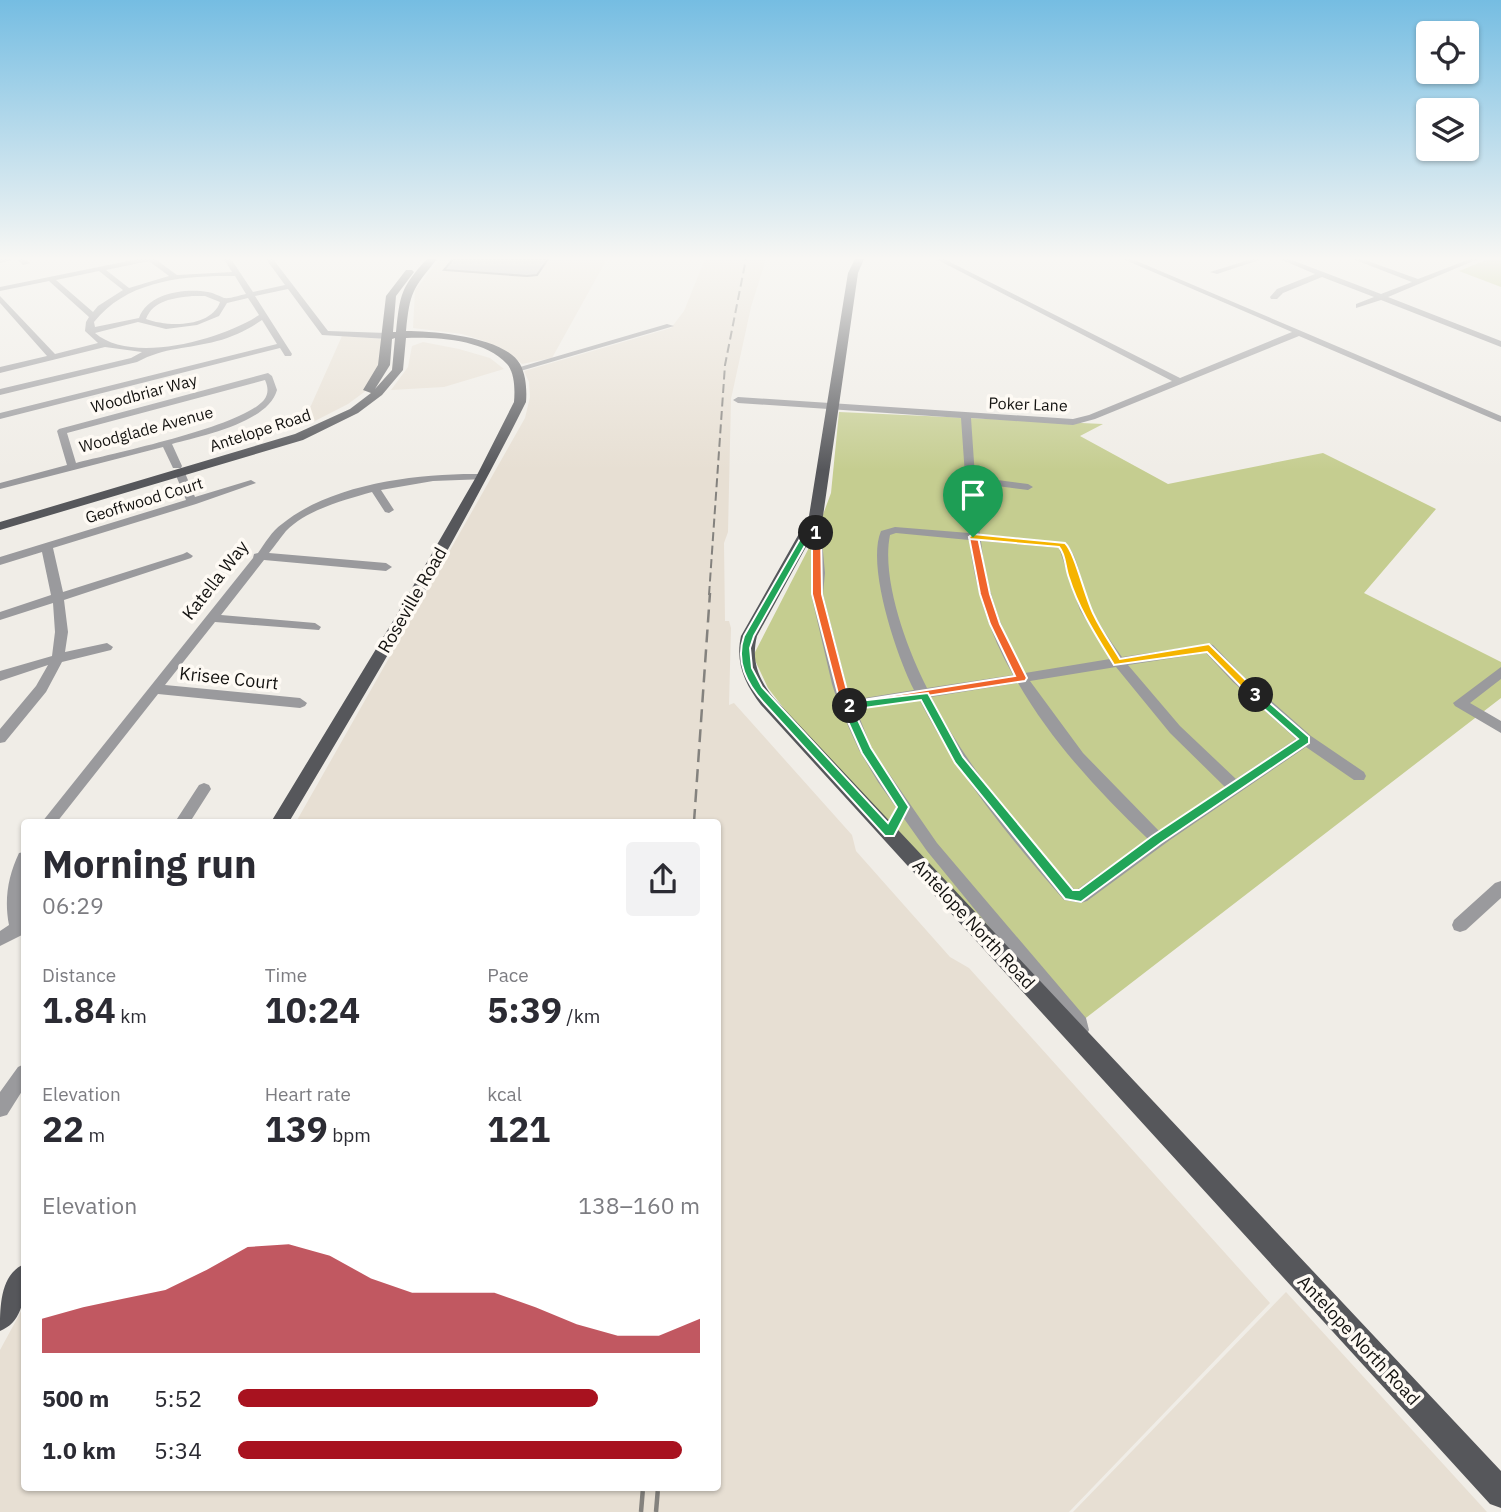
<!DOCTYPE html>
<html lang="en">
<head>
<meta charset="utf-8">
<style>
  :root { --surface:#fff; --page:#f2f2f3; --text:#2b2b33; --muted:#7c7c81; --accent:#a8121f }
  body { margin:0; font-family:"IBM Plex Sans",sans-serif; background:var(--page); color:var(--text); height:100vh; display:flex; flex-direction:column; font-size:26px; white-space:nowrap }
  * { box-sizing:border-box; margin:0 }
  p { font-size:23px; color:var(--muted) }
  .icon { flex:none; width:38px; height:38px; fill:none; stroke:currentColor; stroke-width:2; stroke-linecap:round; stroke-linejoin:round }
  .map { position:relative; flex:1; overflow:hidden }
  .side { position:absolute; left:21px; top:819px; width:700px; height:672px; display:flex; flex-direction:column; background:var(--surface); border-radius:7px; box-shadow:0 2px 5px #0004 }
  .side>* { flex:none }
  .buttons { position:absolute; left:1416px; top:21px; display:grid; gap:14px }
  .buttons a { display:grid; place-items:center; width:63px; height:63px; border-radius:7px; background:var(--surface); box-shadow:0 2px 5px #0004; font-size:35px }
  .pin { position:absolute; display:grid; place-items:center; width:60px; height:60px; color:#fff; margin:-72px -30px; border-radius:50% 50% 50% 0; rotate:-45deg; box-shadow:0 0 7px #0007 }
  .pin .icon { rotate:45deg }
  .km { position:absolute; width:35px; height:35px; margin:-18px; border-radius:50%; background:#222; color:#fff; font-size:19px; line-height:35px; text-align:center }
  .round { display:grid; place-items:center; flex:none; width:74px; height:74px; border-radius:7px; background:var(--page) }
  .headline { display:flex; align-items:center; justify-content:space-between; height:119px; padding:0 21px }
  h1 { font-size:38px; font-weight:800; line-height:52px }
  .metrics { display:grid; grid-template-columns:repeat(3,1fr); gap:10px; height:119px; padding:7px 21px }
  .metrics div { display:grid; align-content:center }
  .metrics b { font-size:35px; font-weight:800 }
  .metrics small { font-size:19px; font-weight:400 }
  .metrics p { font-size:19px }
  .chart { height:196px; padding:14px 21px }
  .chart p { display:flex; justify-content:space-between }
  .chart svg { width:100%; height:126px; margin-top:7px; fill:var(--accent); opacity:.7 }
  ul { padding:0 21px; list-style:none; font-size:23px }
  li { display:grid; grid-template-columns:112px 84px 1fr; align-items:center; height:52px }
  li i { height:18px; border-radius:9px; background:var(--accent) }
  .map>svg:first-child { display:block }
</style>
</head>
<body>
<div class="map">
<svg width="1501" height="1512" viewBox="0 0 1501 1512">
  <rect width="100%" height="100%" fill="#f0ede7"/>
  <path fill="#e7dfd3" d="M440,259H607L552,358L522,364L509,353L484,341L462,334L413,328L415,290Z
    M705,259H766L751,307L731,399L728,532L724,543L725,621H729L731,628L729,705L734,703L852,835L856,851L950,957L969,968L1270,1303L1069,1512H0V1350L24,1306V1488H718V822H296L525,418L530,397L529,382L524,371L671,328L684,311Z
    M342,336L383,339L380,365L367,390L348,404L311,423L305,419Z
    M423,342L459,349L490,358L504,369L444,387L391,390L408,367L412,346Z
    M1286,1292L1487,1512H1073Z"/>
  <path fill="#c5cd90" d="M1489,259H1501V287L1459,271Z
    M839,412L1103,424L1080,436L1168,484L1323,453L1436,509L1364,593L1501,662V698L1078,1024L802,732L768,688L753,656L815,536L831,493Z"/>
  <path fill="#b7b6bd" stroke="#737278" stroke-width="2" d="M453,259H548L537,275L527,276L444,270Z"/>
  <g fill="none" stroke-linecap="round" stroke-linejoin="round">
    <path fill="#9a9a9d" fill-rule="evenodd" d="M0,259H15L0,263Z
      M17,259H25L30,263L23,265Z
      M138,259H155L177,275L232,272L224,259H231L253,292L285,285L266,259H273L328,331L387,333L391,336L387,339L322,335L288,289L255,296L292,354L291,356H285L280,348L0,419V413L277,344L262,320C249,329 233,337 217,341C188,349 165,347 137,362L0,395V389L131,358L142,352L105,347L0,373V367L47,356L0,303V296L55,354L98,343L85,331L86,322L89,317L49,281L0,291V287ZM149,261L169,276L129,288L106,270ZM99,271L123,290L98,306L93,312L56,280ZM235,276L246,294C240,295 230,299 224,298C219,296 214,293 208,292C185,288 148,293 139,318L95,327L94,322C127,280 185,275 235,276ZM192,296H205L220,302C211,328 167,327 146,319C153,300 174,298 192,296ZM248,298L259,315C223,339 132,365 95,333L138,322L166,329L197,325L219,316L227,303Z
      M936,259H944L1180,378L1292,332L1123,259H1132L1501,416V422L1498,421L1299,336L1095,419L1073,425L971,418L975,477L1028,484L1033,487L1028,490L975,483L980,534L1066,543C1079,558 1080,581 1088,600C1096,621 1109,639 1122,657L1209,644L1213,645L1243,676L1311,736L1364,772L1366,776L1364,780H1354L1306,747L1170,840L1087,901L1081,903L1064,900C1009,837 957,774 919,699L856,709L872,749L937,843L1086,1018L1089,1030L1086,1036L1080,1039L1074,1036L1071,1027L927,851L878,782L859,750L839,706L832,684L811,594L813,573L810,519L815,516L820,519L825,573L823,594L846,684L852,700L914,690C897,657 866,566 881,531L895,527L969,533L961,418L738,403L733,400L738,397L1073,419L1089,415L1172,381ZM896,533L969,540C975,588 989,633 1013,675L927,688C907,649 881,579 890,535ZM981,541L1059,548L1080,610L1110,659L1025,673C1001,632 986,588 981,541ZM1206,653L1233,682L1296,739L1236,779L1180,726L1128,665ZM1116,667L1170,733L1225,787L1159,831L1083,753L1030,681ZM1018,683C1052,742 1099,792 1148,839L1078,889H1074C1020,829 968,769 931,697Z
      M1252,259H1262L1217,274L1210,272Z
      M1280,259H1289L1381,294L1412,282L1353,259H1362L1418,279L1470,259H1478L1388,297L1501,341V347L1381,300L1356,308V304L1374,297L1322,277L1283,293L1277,299H1271L1270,297L1277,289L1315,274Z
      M667,324L674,326L517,372L510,370Z
      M268,373L272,376L277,390C268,423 201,436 172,444L182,466L181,468H173L163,447L0,489V483L67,465L57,431L59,429ZM265,380C268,387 269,393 264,400C241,427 115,453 76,463L67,433Z
      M180,470L185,473L195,497L251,480L256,483L196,504L53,548L63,592L183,554L187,552L193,556L191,558L64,600L68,632L65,652L107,643L113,647L111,650L62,662L46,692L5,742L0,743V729L36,686L48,665L0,681V671L52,656L55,632L53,603L0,620V612L51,595L42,552L0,565V557L186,500L175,473Z
      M482,474L486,475V479L433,481L381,490L394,510L389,513L385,512L372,492C344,500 306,510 286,531C280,538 275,546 269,553L386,563L392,567L386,571L264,560L221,615L315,623L321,627L319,630L215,622L165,685L300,698L307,703L305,706L300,708L158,694L57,822H42L253,558L254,554L258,553C265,543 272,531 282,524C332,483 420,473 482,474Z
      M1501,667V679L1470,703L1501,721V733L1455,706L1453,703Z
      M204,783L209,785L211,789L190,822H175L199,785Z
      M24,852L22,901L24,934L0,946V931L9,925C4,900 8,876 19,853Z
      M1501,881V898L1466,930L1460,932L1454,930L1452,925L1454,920L1495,883Z
      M24,1064V1088L7,1115L0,1117V1092L18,1067Z"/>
    <path fill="#56575b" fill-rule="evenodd" d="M427,259H437C412,290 410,292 406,331C434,331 505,337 520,364C526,375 527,390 526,402C454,546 371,684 289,822H271L393,621L476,477L514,402C515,391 515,373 507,364C484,339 437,337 406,338L403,370L382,395L358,413L303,440L0,530V522L295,434L350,409L371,393L363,390L378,365L386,296L406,270H412L414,272L396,296L393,332H396C400,294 401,287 427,259ZM395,338L392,370L375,389L390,365L392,339Z
      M855,259H864L858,273L823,516L757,636C751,660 758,678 773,697L1501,1471V1508L1490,1504L761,705C745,684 735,663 741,636L809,516L848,273Z
      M24,1264C26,1288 26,1321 0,1331C0,1307 0,1275 24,1264Z"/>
    <path stroke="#84827e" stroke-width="2" stroke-dasharray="9 4.5" stroke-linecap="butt" d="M709,595L725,365L746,259"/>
    <path stroke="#84827e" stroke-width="2.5" stroke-dasharray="13 7" stroke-linecap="butt" d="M694,822L710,593"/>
    <path stroke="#84827e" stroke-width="4.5" stroke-dasharray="21 10" stroke-linecap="butt" d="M641,1512L643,1488
      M656,1512L658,1488"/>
  </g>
  <linearGradient id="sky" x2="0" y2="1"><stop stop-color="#75bde2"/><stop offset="0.55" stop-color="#f8f7f4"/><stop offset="1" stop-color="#f8f7f4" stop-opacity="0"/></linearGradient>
  <rect width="1501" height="470" fill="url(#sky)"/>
  <path fill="#f0652b" stroke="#fff" stroke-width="2" d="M816,530L821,533L822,594L850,702L1015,676L990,624L980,594L969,537L973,534L978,537L990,594L1000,624L1027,678L1025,681L842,709L812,594V533Z"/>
  <path fill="#22a559" stroke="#fff" stroke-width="2" d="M812,518L820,519L821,533L816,536L812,533L754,636L750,648L752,668L762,687L888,823L897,807L862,753L841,706L846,702L854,703L853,709L871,748L909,807L894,836H885L764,703C747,684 735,662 744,636Z"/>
  <path fill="#22a559" stroke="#fff" stroke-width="2" d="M1256,691L1309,737V743L1161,843L1081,902L1065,899L955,763L921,700L850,710L845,706L850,702L928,693L963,757L1073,890H1079L1152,836L1298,739L1252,698L1250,695Z"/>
  <path fill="#f5b400" stroke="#fff" stroke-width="2" d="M973,534L1065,543C1075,552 1085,598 1094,615C1101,630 1111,644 1120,659L1209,644L1261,695L1256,699L1252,698L1207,652L1114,665C1097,637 1079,610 1069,578C1065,568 1066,555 1059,547L970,539L969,537Z"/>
  <g text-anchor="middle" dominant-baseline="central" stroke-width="7" stroke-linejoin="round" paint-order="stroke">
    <g font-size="16" fill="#131210" stroke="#fefaf4">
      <text transform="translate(144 393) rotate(-15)">Woodbriar Way</text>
      <text transform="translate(1028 404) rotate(2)">Poker Lane</text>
      <text transform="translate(146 429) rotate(-15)">Woodglade Avenue</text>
      <text transform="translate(260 430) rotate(-18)">Antelope Road</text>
      <text transform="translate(144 500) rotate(-17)">Geoffwood Court</text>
    </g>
    <g font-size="18" fill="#131210" stroke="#fefaf4">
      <text transform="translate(215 580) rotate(-52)">Katella Way</text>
      <text transform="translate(412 600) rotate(-60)">Roseville Road</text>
      <text transform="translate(229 678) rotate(6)">Krisee Court</text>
      <text transform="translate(974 924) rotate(47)">Antelope North Road</text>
      <text transform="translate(1359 1340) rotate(47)">Antelope North Road</text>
    </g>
  </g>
</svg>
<div class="buttons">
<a><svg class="icon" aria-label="locate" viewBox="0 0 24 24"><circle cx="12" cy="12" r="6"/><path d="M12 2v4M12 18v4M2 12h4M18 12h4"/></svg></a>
<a><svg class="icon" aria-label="layers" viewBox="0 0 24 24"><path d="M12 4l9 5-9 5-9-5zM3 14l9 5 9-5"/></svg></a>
</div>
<div class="pin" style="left:973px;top:537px;background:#1e9e55"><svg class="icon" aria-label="arrive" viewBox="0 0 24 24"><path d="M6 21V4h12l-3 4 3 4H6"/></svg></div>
<b class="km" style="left:816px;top:533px">1</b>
<b class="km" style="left:850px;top:706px">2</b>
<b class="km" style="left:1256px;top:695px">3</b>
<section class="side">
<div class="headline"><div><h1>Morning run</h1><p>06:29</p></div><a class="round"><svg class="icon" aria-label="share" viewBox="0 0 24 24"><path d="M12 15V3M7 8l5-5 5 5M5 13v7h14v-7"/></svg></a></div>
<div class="metrics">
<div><p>Distance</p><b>1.84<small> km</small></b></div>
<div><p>Time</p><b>10:24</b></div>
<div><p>Pace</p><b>5:39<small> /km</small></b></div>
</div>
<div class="metrics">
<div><p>Elevation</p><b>22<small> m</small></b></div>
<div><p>Heart rate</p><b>139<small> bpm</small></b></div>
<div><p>kcal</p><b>121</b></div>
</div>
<div class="chart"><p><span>Elevation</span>138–160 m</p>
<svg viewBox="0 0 160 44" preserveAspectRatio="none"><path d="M0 44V32L10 28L20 25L30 22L40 15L50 7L60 6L70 10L80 18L90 23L100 23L110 23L120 28L130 34L140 38L150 38L160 32V44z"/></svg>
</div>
<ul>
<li><b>500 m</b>5:52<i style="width:78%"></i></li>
<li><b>1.0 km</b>5:34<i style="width:96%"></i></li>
</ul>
</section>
</div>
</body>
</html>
